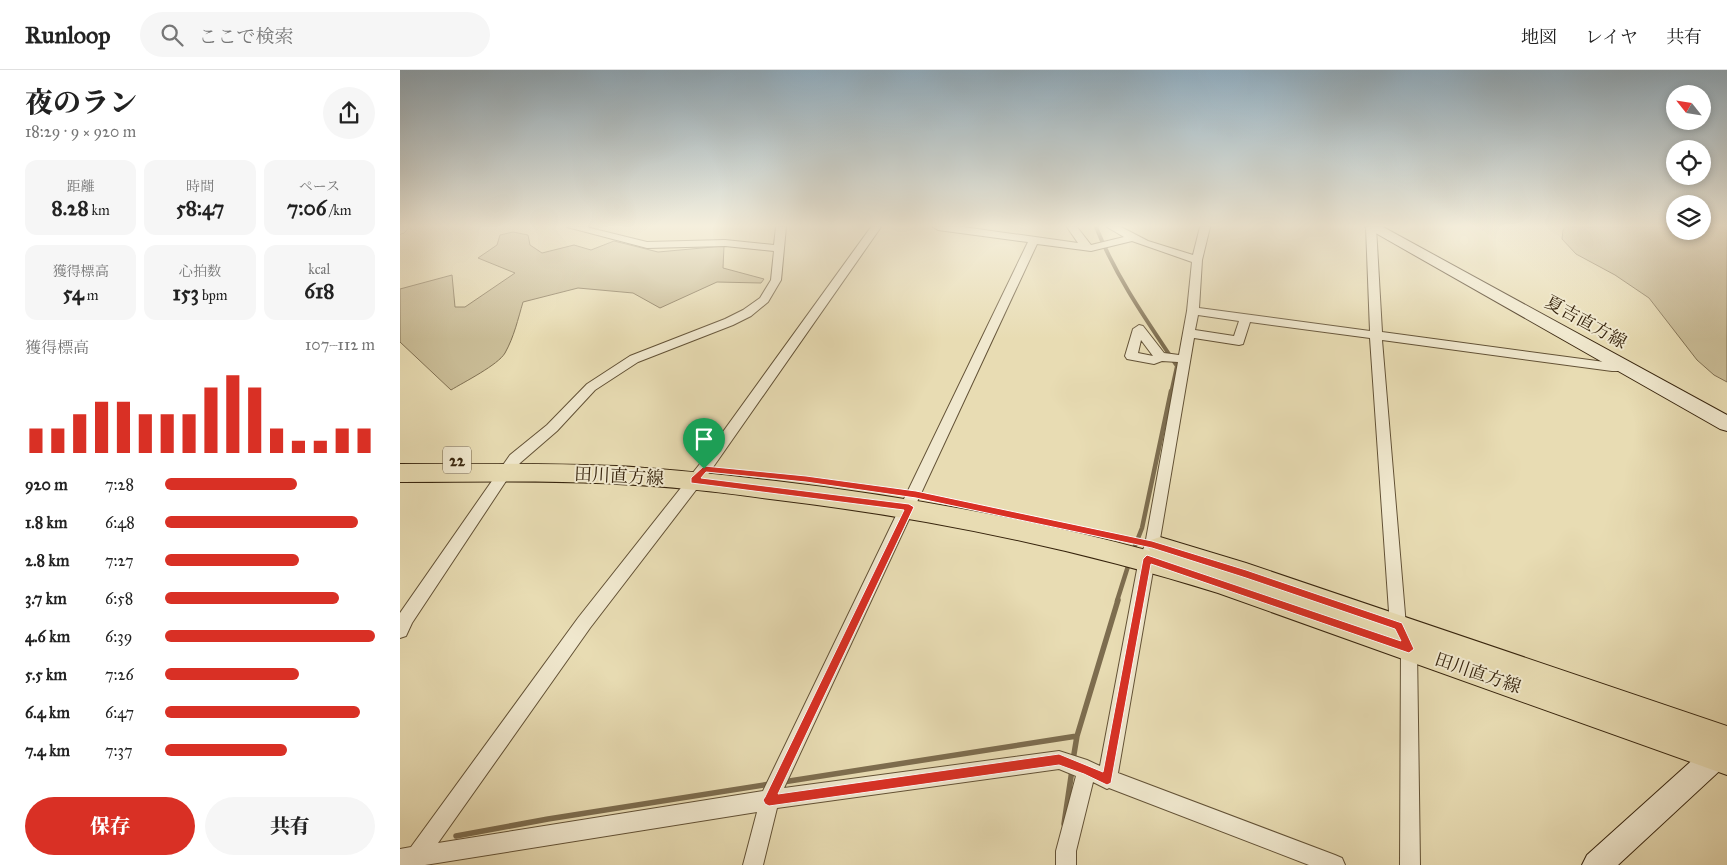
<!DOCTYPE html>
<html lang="ja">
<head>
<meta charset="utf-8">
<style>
  :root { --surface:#fff; --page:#f6f6f6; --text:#222; --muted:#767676; --line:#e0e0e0; --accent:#d93025 }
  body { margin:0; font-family:"IM FELL Great Primer","Noto Serif JP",serif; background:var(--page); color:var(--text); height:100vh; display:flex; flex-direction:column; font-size:19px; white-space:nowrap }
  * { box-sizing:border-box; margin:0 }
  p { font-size:16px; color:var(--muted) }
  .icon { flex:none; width:28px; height:28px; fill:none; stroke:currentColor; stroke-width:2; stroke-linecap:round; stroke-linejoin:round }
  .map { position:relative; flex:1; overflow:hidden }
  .sheet { display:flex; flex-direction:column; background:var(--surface); width:400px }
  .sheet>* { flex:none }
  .needle { width:32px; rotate:300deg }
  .buttons { position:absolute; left:1266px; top:15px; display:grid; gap:10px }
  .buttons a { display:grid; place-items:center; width:45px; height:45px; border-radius:50%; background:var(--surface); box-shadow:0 2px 8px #0003; font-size:25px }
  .pin { position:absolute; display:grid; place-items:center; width:42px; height:42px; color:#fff; margin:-51px -21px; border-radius:50% 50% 50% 0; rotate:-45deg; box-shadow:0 0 5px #0007 }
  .pin .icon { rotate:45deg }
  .round { display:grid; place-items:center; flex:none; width:52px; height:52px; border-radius:26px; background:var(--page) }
  .headline { display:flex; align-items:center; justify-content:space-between; height:85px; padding:0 25px }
  h1 { font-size:28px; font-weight:800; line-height:38px }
  .metrics { display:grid; grid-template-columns:repeat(3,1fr); gap:8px; height:85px; padding:5px 25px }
  .metrics div { display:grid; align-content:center; border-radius:12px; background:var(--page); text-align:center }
  .metrics b { font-size:21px; font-weight:800 }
  .metrics small { font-size:14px; font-weight:400 }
  .metrics p { font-size:14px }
  .chart { height:140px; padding:10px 25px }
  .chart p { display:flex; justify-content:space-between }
  .chart svg { width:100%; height:90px; margin-top:5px; stroke:var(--accent); stroke-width:6 }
  .primary-button { display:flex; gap:10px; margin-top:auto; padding:10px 25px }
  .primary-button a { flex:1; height:58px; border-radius:30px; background:var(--accent); color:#fff; font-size:20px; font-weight:800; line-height:58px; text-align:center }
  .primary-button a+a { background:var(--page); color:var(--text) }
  ul { padding:0 25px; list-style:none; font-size:16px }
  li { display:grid; grid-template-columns:80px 60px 1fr; align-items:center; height:38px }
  li i { height:12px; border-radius:6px; background:var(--accent) }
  header { display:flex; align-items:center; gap:30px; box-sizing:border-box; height:70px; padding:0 25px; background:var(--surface); border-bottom:1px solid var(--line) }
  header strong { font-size:24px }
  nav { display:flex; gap:28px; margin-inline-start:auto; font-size:18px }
  .search { width:350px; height:45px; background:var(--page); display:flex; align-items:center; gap:12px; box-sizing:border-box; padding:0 18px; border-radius:28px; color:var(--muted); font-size:19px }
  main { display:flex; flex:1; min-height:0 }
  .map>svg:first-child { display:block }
</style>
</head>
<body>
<header>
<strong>Runloop</strong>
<div class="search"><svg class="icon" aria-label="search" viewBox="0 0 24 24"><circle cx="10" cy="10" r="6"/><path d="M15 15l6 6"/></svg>ここで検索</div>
<nav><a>地図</a><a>レイヤ</a><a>共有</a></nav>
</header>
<main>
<section class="sheet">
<div class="headline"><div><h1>夜のラン</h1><p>18:29 · 9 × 920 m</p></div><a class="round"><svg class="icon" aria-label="share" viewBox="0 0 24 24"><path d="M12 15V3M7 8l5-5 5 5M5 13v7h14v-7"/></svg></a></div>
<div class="metrics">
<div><p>距離</p><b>8.28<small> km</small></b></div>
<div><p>時間</p><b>58:47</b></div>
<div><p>ペース</p><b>7:06<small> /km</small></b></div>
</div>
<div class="metrics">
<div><p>獲得標高</p><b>54<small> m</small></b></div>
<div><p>心拍数</p><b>153<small> bpm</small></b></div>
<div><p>kcal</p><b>618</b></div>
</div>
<div class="chart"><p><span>獲得標高</span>107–112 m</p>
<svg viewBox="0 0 160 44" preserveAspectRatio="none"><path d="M5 44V32M15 44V32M25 44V25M35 44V19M45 44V19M55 44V25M65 44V25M75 44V25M85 44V12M95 44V6M105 44V12M115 44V32M125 44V38M135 44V38M145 44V32M155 44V32"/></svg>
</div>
<ul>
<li><b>920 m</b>7:28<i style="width:63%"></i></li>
<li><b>1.8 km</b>6:48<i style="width:92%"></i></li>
<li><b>2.8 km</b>7:27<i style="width:64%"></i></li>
<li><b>3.7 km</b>6:58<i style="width:83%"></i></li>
<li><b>4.6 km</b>6:39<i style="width:100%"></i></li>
<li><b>5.5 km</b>7:26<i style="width:64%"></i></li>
<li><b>6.4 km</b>6:47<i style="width:93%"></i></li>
<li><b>7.4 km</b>7:37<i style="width:58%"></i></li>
</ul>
<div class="primary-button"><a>保存</a><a>共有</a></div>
</section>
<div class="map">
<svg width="1327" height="795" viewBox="0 0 1327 795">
  <rect width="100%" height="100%" fill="#e8dcb3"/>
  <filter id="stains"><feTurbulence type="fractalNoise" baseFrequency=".004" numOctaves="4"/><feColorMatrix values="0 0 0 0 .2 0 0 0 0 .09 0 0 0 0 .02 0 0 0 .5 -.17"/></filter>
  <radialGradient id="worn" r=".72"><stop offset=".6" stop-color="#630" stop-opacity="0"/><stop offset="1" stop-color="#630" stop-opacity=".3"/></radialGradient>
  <path fill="#cabd97" stroke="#807052" d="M1165,157H1275V161H1302L1303,157H1327V312L1314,305L1297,290L1249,228L1215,205L1176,184L1162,169L1163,160Z
    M113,162L128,165L130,175L142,183L174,175L191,180L214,171L258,182L324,176L323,198L364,209L361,213L317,212L260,238L233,223L178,218L123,232C118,249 114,267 105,283C98,295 64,312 51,320L0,272V219L52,205L55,237H65L115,203L78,188L97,175L100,165Z"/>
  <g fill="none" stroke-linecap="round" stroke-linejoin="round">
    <path stroke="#7d6d4f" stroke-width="4" d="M696,157C716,207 747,251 777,296L771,323"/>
    <path stroke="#7d6d4f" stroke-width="4.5" d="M733,481L742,458L771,321
      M717,531L729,493"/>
    <path stroke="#7d6d4f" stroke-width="5.5" d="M673,690L677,666L718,530
      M383,712L677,666
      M664,754L672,700
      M56,766L148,749L370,714"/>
    <g stroke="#635236" stroke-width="2">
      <path id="minor" d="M167,157H186L247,172L325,170L374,175L376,157H386L381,210L368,232L351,246L333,255L238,292L195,320L157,361L120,393L108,408L12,553L6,566L0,568V543L110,385L147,355L187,314L230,286L325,249L343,240L360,228L371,210L374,181L325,176L247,178Z
        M471,157H481L309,403L190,558L38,773L363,721L628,172L538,160L533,157H563L678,173L667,157H677L691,175L724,167L707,157H721L748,171L793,185L800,157H810L802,190L799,238L970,261L966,157H976L982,262L1212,293H1226L1232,297L1226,301H1212L982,270L1006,556L1017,579L1020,795H1000L1001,579L990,556L970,268L850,252L843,274L839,275L794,268L759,475L755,489L718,703L935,785L942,788L945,795H909L709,718L707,719L693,712L676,781V795H656V781L676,706L659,699L377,738L363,795H343L357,742L25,795H0V779L11,777L178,548L299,395ZM732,171L792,192L787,241L779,285L764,283L743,256L739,255L733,259L725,286L727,289L754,294L762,291L778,292L745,475L739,489L700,696L687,690L659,681L384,718L637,174L691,181ZM798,245L839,251L834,266L795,260ZM741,270L753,286L738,283Z"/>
    </g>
    <g stroke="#635236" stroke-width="1">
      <path id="tertiary" d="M0,157H9L4,163L0,164Z"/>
    </g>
    <g stroke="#37240d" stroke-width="2">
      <path id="secondary" d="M965,157H983L1327,345V361L1320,359Z
        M1327,663V694L1218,795H1182L1187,785L1318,667Z"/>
    </g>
    <g stroke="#37240d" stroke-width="2">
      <path id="primary" d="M0,394C72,394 145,393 217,396C270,399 323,405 376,411C502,426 627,448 750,481L748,477L751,470L760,467L846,493L1327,656V705L818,523C674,478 528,448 378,430C325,423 271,416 217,414C145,410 72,412 0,412Z"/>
    </g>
    <use href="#minor" fill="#f0e8ce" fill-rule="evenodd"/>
    <use href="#tertiary" fill="#f0e8ce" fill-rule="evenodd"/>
    <use href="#secondary" fill="#f0e8ce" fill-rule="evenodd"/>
    <use href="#primary" fill="#e8dcb3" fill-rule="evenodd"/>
  </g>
  <linearGradient id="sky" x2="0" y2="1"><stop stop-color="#90abbc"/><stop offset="0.58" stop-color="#f5efdd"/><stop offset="1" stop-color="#f5efdd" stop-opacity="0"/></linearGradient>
  <rect width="1327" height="269" fill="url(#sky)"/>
  <path fill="#d93025" stroke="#fff" fill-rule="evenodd" d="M304,396L406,406L516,421L752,471L846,500L1002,553L1014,579L1009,583L751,494L711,713L707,715L684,704L659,695L369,736L365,734L363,730L365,727L504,440L291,413V408ZM306,402L406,412L516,428L752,478L846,508L995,559L1001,571L747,485L743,489L703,702L659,684L378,724L514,437L509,434L301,408Z"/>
  <g text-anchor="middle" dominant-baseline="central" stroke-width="4" stroke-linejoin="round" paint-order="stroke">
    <rect fill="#f0e8ce" stroke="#6e5f47" stroke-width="1" x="43" y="376.5" width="28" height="27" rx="4"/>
    <g font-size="16" font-weight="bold" fill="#37240d">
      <text x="57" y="390">22</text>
    </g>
    <g font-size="18" fill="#37240d" stroke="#f0e8ce">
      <text transform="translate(1186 252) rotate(29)">夏吉直方線</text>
      <text transform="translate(219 406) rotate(3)">田川直方線</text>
      <text transform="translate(1078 603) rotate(19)">田川直方線</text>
    </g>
  </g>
  <rect width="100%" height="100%" filter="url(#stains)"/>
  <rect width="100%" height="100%" fill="url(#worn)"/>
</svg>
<div class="buttons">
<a><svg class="needle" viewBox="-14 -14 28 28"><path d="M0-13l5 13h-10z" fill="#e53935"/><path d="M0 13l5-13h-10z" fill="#767676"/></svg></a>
<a><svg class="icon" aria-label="locate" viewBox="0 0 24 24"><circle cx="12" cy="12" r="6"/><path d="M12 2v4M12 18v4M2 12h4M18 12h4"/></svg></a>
<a><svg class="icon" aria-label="layers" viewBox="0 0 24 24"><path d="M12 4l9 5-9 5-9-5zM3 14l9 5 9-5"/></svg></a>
</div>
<div class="pin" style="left:304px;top:399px;background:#1e9e55"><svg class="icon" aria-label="arrive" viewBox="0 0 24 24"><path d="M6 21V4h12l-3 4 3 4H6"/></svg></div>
</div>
</main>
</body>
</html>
